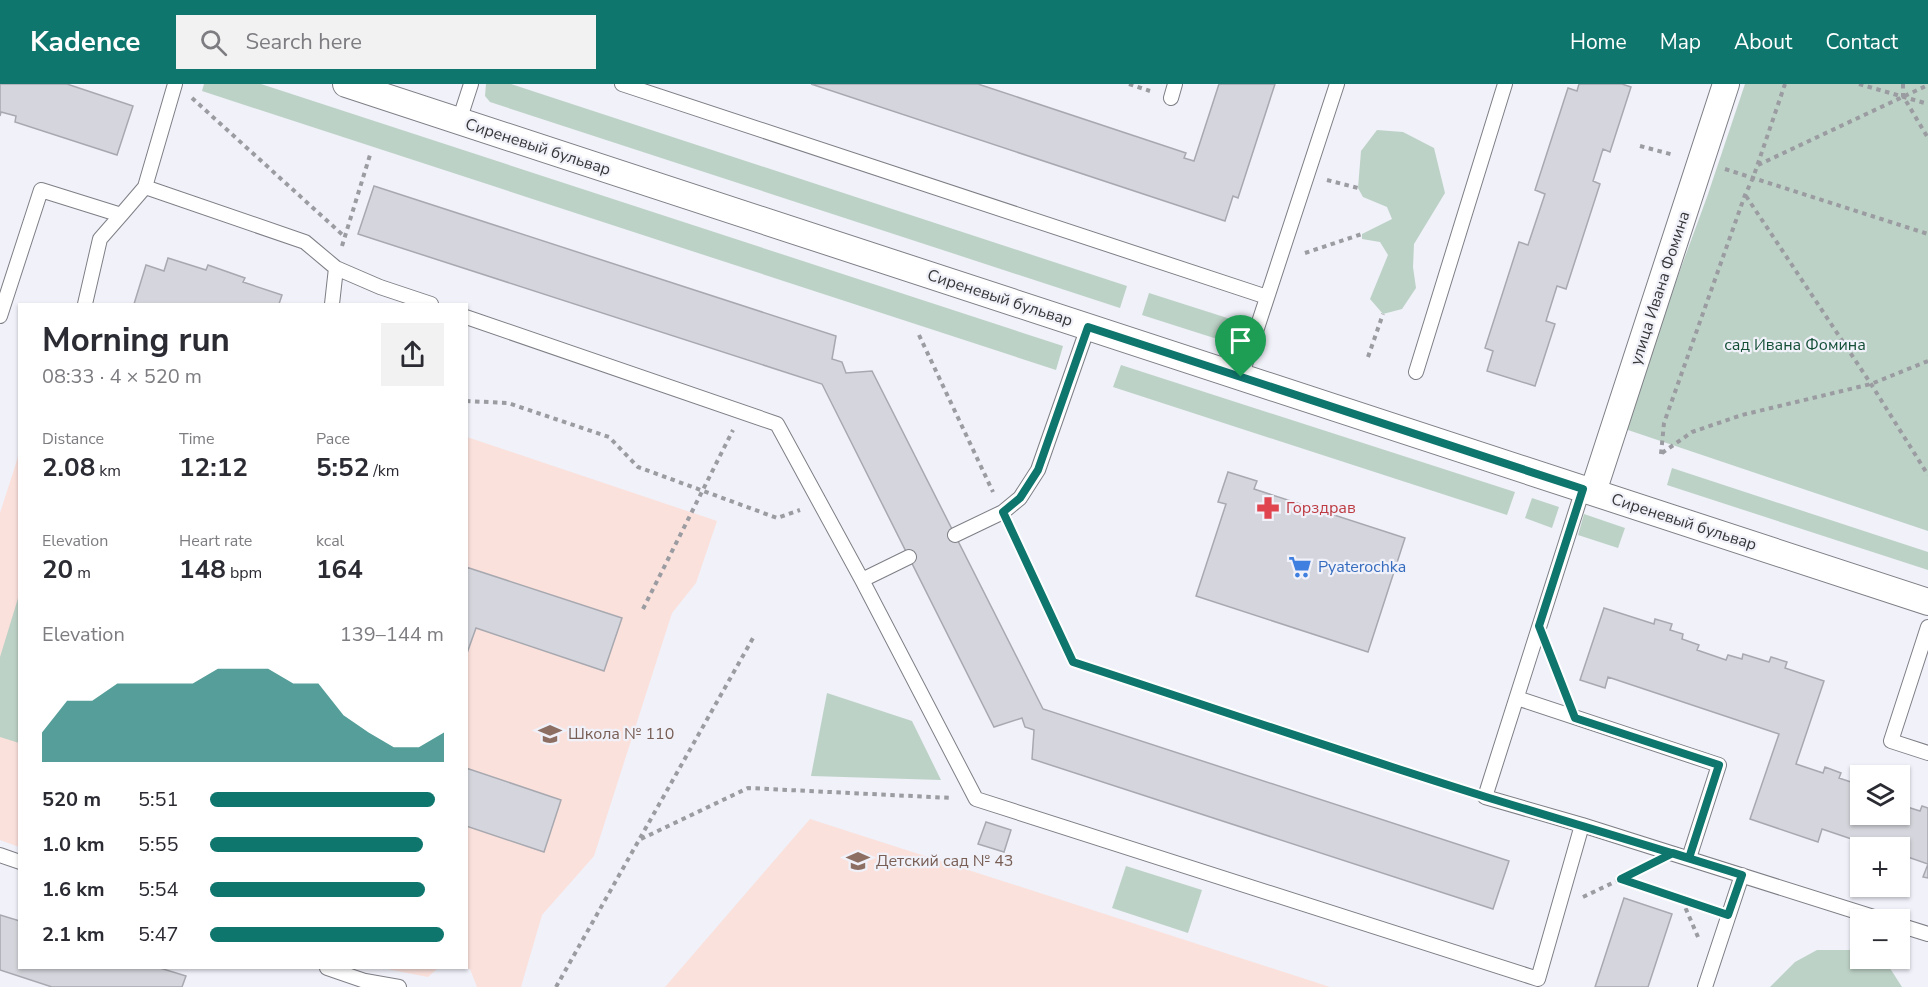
<!DOCTYPE html>
<html lang="en">
<head>
<meta charset="utf-8">
<style>
  :root { --surface:#fff; --page:#f2f2f3; --text:#2b2b33; --muted:#7c7c81; --accent:#0f766e }
  body { margin:0; font-family:"Nunito Sans",sans-serif; background:var(--page); color:var(--text); height:100vh; display:flex; flex-direction:column; font-size:22px; white-space:nowrap }
  * { box-sizing:border-box; margin:0 }
  p { font-size:20px; color:var(--muted) }
  .icon { flex:none; width:33px; height:33px; fill:none; stroke:currentColor; stroke-width:2; stroke-linecap:round; stroke-linejoin:round }
  .map { position:relative; flex:1; overflow:hidden }
  .details { position:absolute; left:18px; top:219px; width:450px; height:666px; display:flex; flex-direction:column; background:var(--surface); border-radius:0px; box-shadow:0 2px 4px #0004 }
  .details>* { flex:none }
  .buttons { position:absolute; left:1850px; top:681px; display:grid; gap:12px }
  .buttons a { display:grid; place-items:center; width:60px; height:60px; border-radius:0px; background:var(--surface); box-shadow:0 2px 4px #0004; font-size:30px }
  .pin { position:absolute; display:grid; place-items:center; width:51px; height:51px; color:#fff; margin:-62px -26px; border-radius:50% 50% 50% 0; rotate:-45deg; box-shadow:0 0 6px #0007 }
  .pin .icon { rotate:45deg }
  .round { display:grid; place-items:center; flex:none; width:63px; height:63px; border-radius:0px; background:var(--page) }
  .overview { display:flex; align-items:center; justify-content:space-between; height:102px; padding:0 24px }
  h1 { font-size:33px; font-weight:700; line-height:45px }
  .stats { display:grid; grid-template-columns:repeat(3,1fr); gap:9px; height:102px; padding:6px 24px }
  .stats div { display:grid; align-content:center }
  .stats b { font-size:26px; font-weight:700 }
  .stats small { font-size:16px; font-weight:400 }
  .stats p { font-size:16px }
  .chart { height:168px; padding:12px 24px }
  .chart p { display:flex; justify-content:space-between }
  .chart svg { width:100%; height:108px; margin-top:6px; fill:var(--accent); opacity:.7 }
  ul { padding:0 24px; list-style:none; font-size:20px }
  li { display:grid; grid-template-columns:96px 72px 1fr; align-items:center; height:45px }
  li i { height:15px; border-radius:8px; background:var(--accent) }
  header { display:flex; align-items:center; gap:36px; box-sizing:border-box; height:84px; padding:0 30px; background:var(--accent); color:#fff }
  header strong { font-size:28px }
  nav { display:flex; gap:33px; margin-inline-start:auto; font-size:21px }
  .search { width:420px; height:54px; background:var(--page); display:flex; align-items:center; gap:15px; box-sizing:border-box; padding:0 21px; border-radius:0px; color:var(--muted); font-size:22px }
  .map>svg:first-child { display:block }
</style>
</head>
<body>
<header>
<strong>Kadence</strong>
<div class="search"><svg class="icon" aria-label="search" viewBox="0 0 24 24"><circle cx="10" cy="10" r="6"/><path d="M15 15l6 6"/></svg>Search here</div>
<nav><a>Home</a><a>Map</a><a>About</a><a>Contact</a></nav>
</header>
<div class="map">
<svg width="1928" height="903" viewBox="0 0 1928 903">
  <rect width="100%" height="100%" fill="#f0f1f9"/>
  <path fill="#fbe1dc" d="M467,353L717,437L696,499L672,529L594,772L542,831L521,903H477L470,885L464,884H466Z
    M19,370V763L0,756V429Z
    M810,735L1074,820L1330,903H665Z
    M382,884H438L428,893Z"/>
  <path fill="#bdd2c6" d="M204,0H261L1063,262L1056,286L202,7Z
    M486,0H511L1127,202L1120,224L490,18L485,12Z
    M1745,0H1928V447L1622,344L1707,113Z
    M1377,46L1403,48L1434,64L1445,109L1414,160L1413,183L1416,204L1402,225L1383,230L1370,215L1388,171L1380,158L1362,155V150L1392,135L1387,123L1363,113L1358,104L1361,67Z
    M1149,209L1243,239L1236,261L1142,231Z
    M1121,281L1515,408L1507,431L1113,303Z
    M1672,384L1928,468V486L1667,401Z
    M1532,414L1559,423L1552,444L1525,434Z
    M1584,430L1625,444L1618,464L1578,451Z
    M19,511V659L0,653V573Z
    M827,609L912,637L941,696L811,692Z
    M1126,782L1202,806L1188,849L1112,824Z
    M1817,866H1853L1860,868V874C1887,874 1888,881 1902,903H1770L1795,878Z"/>
  <path fill="#d5d5dd" stroke="#a8a9b0" stroke-width="1.5" d="M0,0H67L133,22L117,71L15,38L16,32L1,28L0,32Z
    M811,0H978L1186,69L1184,74L1194,77L1219,0H1275L1238,114L1233,112L1225,137Z
    M1579,0H1622L1631,3L1610,68L1603,65L1593,97L1600,100L1566,205L1557,202L1546,237L1555,240L1535,302L1487,287L1493,267L1485,264L1519,158L1528,161L1545,110L1535,106L1568,4L1577,7Z
    M374,102L836,252L832,275L842,278L846,289L872,287L1043,625L1509,777L1493,825L1032,675L1034,646L1025,643L1022,634L994,643L822,300L358,150Z
    M168,174L206,186L208,181L245,194L243,198L282,211L279,220H134L146,181L164,187Z
    M1228,388L1257,397L1254,405L1405,454L1368,568L1196,512L1226,420L1218,418Z
    M466,483L622,534L604,587L476,544L466,572Z
    M1604,524L1654,540L1655,535L1672,540L1670,546L1683,550L1682,555L1699,561L1697,566L1726,576L1728,571L1742,575L1743,570L1769,578L1771,573L1787,578L1785,584L1824,597L1796,680L1823,689L1825,683L1841,689L1839,694L1860,701V730H1899V726L1902,727L1904,722L1920,727L1922,722L1928,724V794L1923,793L1928,780L1899,770V764H1878L1822,745L1818,758L1750,735L1779,650L1608,593L1605,604L1580,596Z
    M466,684L561,716L544,768L466,742Z
    M986,738L1011,746L1004,768L978,760Z
    M1624,814L1672,830L1648,903H1595Z
    M0,831L20,837V884H160L186,892L182,903H52L0,886Z"/>
  <g fill="none" stroke-linecap="round" stroke-linejoin="round">
    <g stroke="#7e7f86" stroke-width="16">
      <path id="lane" d="M622,0L1267,213
        M1171,14L1175,0
        M459,37L471,0
        M145,103L305,158L336,184L380,203L431,220
        M85,220L100,155L121,131
        M332,220L336,184
        M0,232L41,106L121,131L145,103L175,0
        M466,233L777,340L862,496L976,715L1538,895L1582,741
        M1416,288L1505,0
        M1241,293L1337,0
        M1583,405L1485,713L1582,741L1883,836
        M955,451L1003,428L1020,414L1038,386L1088,243
        M862,496L909,473
        M1928,543L1891,657L1928,669
        M1517,614L1719,681L1689,774
        M0,771L20,778
        M1899,841L1928,850
        M327,884L365,897L399,903
        M1705,903L1742,791"/>
    </g>
    <g stroke="#7e7f86" stroke-width="28">
      <path id="street" d="M346,0L1928,518
        M1593,408L1726,0"/>
    </g>
    <path stroke="#9b9ca1" stroke-width="4" stroke-dasharray="4.5 4.5" stroke-linecap="butt" d="M1129,0L1150,7
      M1859,0L1928,20
      M1903,0V12L1928,54
      M192,14L345,153
      M1640,62L1674,71
      M1758,81L1928,1
      M1725,85L1928,150
      M1327,96L1358,104
      M1746,112L1871,300L1928,391
      M342,162L370,71
      M1305,169L1362,150
      M919,251L993,408
      M1368,273L1383,230
      M466,317L508,319L609,353L638,383L777,434L800,426
      M1662,369L1692,348L1742,331L1871,300L1928,277
      M1661,370L1664,339L1745,111L1753,94L1785,0
      M1012,447L1073,578L1465,706
      M643,525L733,346
      M1553,576L1565,608
      M641,755L748,704L952,714
      M1622,795L1708,824
      M1583,813L1644,784
      M1682,816L1698,853
      M556,903L753,554"/>
    <use href="#lane" stroke="#fff" stroke-width="14"/>
    <use href="#street" stroke="#fff" stroke-width="26"/>
  </g>
  <g fill="none" stroke-linecap="round" stroke-linejoin="round">
    <g stroke="#fff" stroke-width="12">
      <path id="route" d="M1241,293L1088,243L1038,386L1020,414L1003,428L1073,578C1211,623 1348,670 1486,713C1571,739 1657,764 1742,791L1728,831L1621,795L1673,769L1689,774L1719,681L1575,634L1539,542L1583,405L1241,293"/>
    </g>
    <use href="#route" stroke="#0f766e" stroke-width="8"/>
  </g>
  <defs>
    <g id="pharmacy-bare" transform="scale(1.8)"><path d="M-2-6h4v4h4v4h-4v4h-4v-4h-4v-4h4Z" fill="#e0444e" stroke="#f0f1f9" stroke-width="2.5" paint-order="stroke"/></g>
    <g id="supermarket-bare" transform="scale(1.8)"><path d="M-6-5.5h2.5l.6 2H6L4.5 2H-2.5L-4.4-4H-6ZM-1.5 3.2a1.3 1.3 0 1 0 .1 0ZM3 3.2a1.3 1.3 0 1 0 .1 0Z" fill="#3f7fe0" stroke="#f0f1f9" stroke-width="2.5" paint-order="stroke"/></g>
    <g id="school-bare" transform="scale(1.8)"><path d="M0-5L7-2L0 1L-7-2ZM-4 1L0 2.5L4 1V4Q0 6-4 4Z" fill="#8d6e63" stroke="#f0f1f9" stroke-width="2.5" paint-order="stroke"/></g>
  </defs>
  <g fill-rule="evenodd">
    <use href="#pharmacy-bare" x="1268" y="424"/>
    <use href="#supermarket-bare" x="1300" y="483"/>
    <use href="#school-bare" x="550" y="650"/>
    <use href="#school-bare" x="858" y="777"/>
  </g>
  <g text-anchor="middle" dominant-baseline="central" stroke-width="4.5" stroke-linejoin="round" paint-order="stroke">
    <g font-size="16" fill="#37373a" stroke="#f0f1f9">
      <text transform="translate(538 63) rotate(18)">Сиреневый бульвар</text>
      <text transform="translate(1660 204) rotate(-72)">улица Ивана Фомина</text>
      <text transform="translate(1000 214) rotate(18)">Сиреневый бульвар</text>
      <text transform="translate(1684 438) rotate(18)">Сиреневый бульвар</text>
    </g>
    <g font-size="16" fill="#134e35" stroke="#f0f1f9">
      <text x="1795" y="261">сад Ивана Фомина</text>
    </g>
    <g font-size="16" fill="#be3a42" stroke="#f0f1f9" text-anchor="start">
      <text x="1286" y="424">Горздрав</text>
    </g>
    <g font-size="16" fill="#366cbe" stroke="#f0f1f9" text-anchor="start">
      <text x="1318" y="483">Pyaterochka</text>
    </g>
    <g font-size="16" fill="#785e54" stroke="#f0f1f9" text-anchor="start">
      <text x="568" y="650">Школа № 110</text>
      <text x="876" y="777">Детский сад № 43</text>
    </g>
  </g>
</svg>
<div class="buttons">
<a><svg class="icon" aria-label="layers" viewBox="0 0 24 24"><path d="M12 4l9 5-9 5-9-5zM3 14l9 5 9-5"/></svg></a>
<a>+</a>
<a>−</a>
</div>
<div class="pin" style="left:1241px;top:293px;background:#1e9e55"><svg class="icon" aria-label="arrive" viewBox="0 0 24 24"><path d="M6 21V4h12l-3 4 3 4H6"/></svg></div>
<section class="details">
<div class="overview"><div><h1>Morning run</h1><p>08:33 · 4 × 520 m</p></div><a class="round"><svg class="icon" aria-label="share" viewBox="0 0 24 24"><path d="M12 15V3M7 8l5-5 5 5M5 13v7h14v-7"/></svg></a></div>
<div class="stats">
<div><p>Distance</p><b>2.08<small> km</small></b></div>
<div><p>Time</p><b>12:12</b></div>
<div><p>Pace</p><b>5:52<small> /km</small></b></div>
</div>
<div class="stats">
<div><p>Elevation</p><b>20<small> m</small></b></div>
<div><p>Heart rate</p><b>148<small> bpm</small></b></div>
<div><p>kcal</p><b>164</b></div>
</div>
<div class="chart"><p><span>Elevation</span>139–144 m</p>
<svg viewBox="0 0 160 44" preserveAspectRatio="none"><path d="M0 44V32L10 19L20 19L30 12L40 12L50 12L60 12L70 6L80 6L90 6L100 12L110 12L120 25L130 32L140 38L150 38L160 32V44z"/></svg>
</div>
<ul>
<li><b>520 m</b>5:51<i style="width:96%"></i></li>
<li><b>1.0 km</b>5:55<i style="width:91%"></i></li>
<li><b>1.6 km</b>5:54<i style="width:92%"></i></li>
<li><b>2.1 km</b>5:47<i style="width:100%"></i></li>
</ul>
</section>
</div>
</body>
</html>
